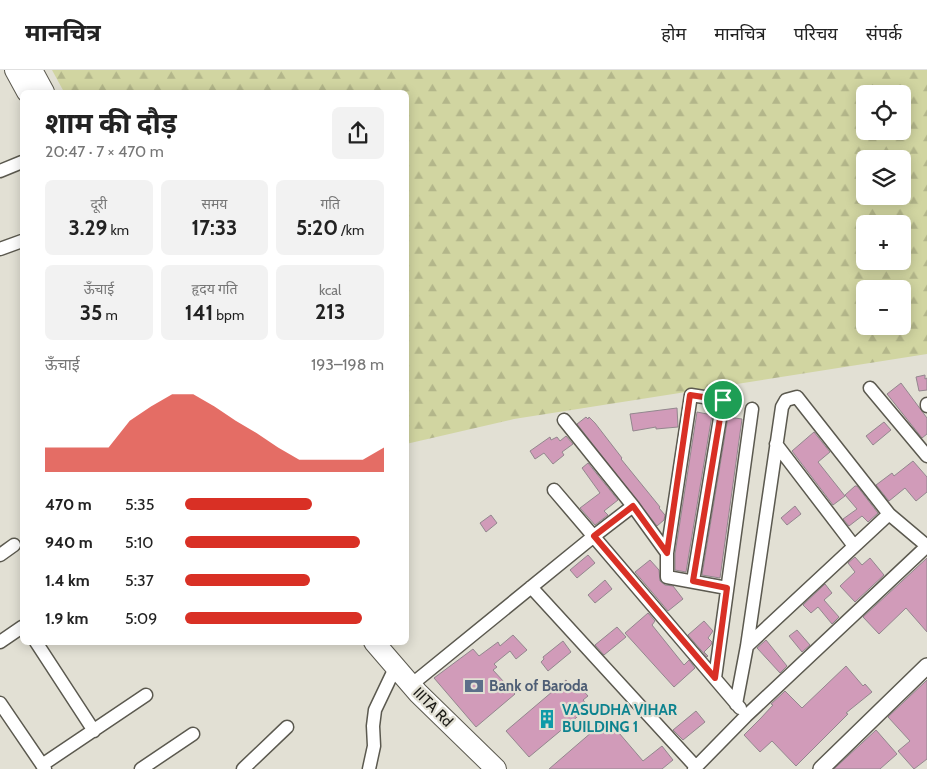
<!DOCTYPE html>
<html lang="hi">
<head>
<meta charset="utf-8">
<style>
  :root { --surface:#fff; --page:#f2f2f2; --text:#222; --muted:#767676; --line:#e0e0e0; --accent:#d93025 }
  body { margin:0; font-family:Cabin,"Noto Sans Devanagari",sans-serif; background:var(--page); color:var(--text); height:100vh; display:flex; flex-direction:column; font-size:19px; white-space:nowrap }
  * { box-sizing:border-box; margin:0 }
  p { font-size:16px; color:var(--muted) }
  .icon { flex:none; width:28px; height:28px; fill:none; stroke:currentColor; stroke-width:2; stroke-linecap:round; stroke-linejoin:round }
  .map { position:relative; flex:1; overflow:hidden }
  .panel { position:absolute; left:20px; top:20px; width:389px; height:555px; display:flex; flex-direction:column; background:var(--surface); border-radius:8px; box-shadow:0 2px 12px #0003 }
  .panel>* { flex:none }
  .buttons { position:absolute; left:856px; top:15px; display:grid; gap:10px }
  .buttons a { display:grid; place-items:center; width:55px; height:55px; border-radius:8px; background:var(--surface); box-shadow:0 2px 12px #0003; font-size:25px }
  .pin { position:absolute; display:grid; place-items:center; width:42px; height:42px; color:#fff; margin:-21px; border:2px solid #fff; border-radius:50%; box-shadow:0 1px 5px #0007 }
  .round { display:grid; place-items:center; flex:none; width:52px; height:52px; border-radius:8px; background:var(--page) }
  .overview { display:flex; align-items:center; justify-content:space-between; height:85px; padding:0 25px }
  h1 { font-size:28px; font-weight:700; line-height:38px }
  .figures { display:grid; grid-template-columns:repeat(3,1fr); gap:8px; height:85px; padding:5px 25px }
  .figures div { display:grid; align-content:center; border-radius:8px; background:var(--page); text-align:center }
  .figures b { font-size:21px; font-weight:700 }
  .figures small { font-size:14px; font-weight:400 }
  .figures p { font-size:14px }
  .chart { height:140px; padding:10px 25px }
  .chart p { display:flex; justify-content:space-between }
  .chart svg { width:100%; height:90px; margin-top:5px; fill:var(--accent); opacity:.7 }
  ul { padding:0 25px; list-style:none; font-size:16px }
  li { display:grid; grid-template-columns:80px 60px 1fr; align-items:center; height:38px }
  li i { height:12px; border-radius:6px; background:var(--accent) }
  header { display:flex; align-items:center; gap:30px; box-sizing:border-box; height:70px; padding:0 25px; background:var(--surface); border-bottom:1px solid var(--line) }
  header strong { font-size:24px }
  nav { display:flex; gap:28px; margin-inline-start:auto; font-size:18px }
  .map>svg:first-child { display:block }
</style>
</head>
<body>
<header>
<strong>मानचित्र</strong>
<nav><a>होम</a><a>मानचित्र</a><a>परिचय</a><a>संपर्क</a></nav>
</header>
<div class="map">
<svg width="927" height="699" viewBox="0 0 927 699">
  <defs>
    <pattern id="forest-firs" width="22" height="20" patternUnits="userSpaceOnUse" patternTransform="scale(1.25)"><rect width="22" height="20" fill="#d1d5a1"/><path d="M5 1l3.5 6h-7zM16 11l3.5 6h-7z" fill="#b3b68a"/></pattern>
  </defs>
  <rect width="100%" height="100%" fill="#e2e0d4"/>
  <path fill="url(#forest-firs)" fill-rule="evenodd" d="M52,0H927V284L514,349L406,374V22H64ZM865,24H902V61H865ZM865,89H902V126H865ZM865,154H902V191H865ZM865,219H902V256H865Z"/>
  <path fill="#d19bb9" stroke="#93878e" d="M925,305V309L927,308V320L919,321L916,307Z
    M901,313L927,348V364L922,368L887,324Z
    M677,338L678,357L656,359V357L633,361L630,344Z
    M697,342L712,345L686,502L675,500V484Z
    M586,347L588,349L589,347L595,353L622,388L621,389L660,437L659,438L665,445L664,450L657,456L577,354Z
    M728,347L742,349L720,508L702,505Z
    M884,352L891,360L873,375L866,366Z
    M814,362L830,382L818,392L845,426L833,435L792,381Z
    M566,366L573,374L562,382L564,385L553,394L544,383L535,389L530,381L550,367L551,370L557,367L560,371Z
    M913,391L927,407V422L916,431L905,418L889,431L876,415L892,403L894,406Z
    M588,393L618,430L604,441L608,445L595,455L580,438L600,423L582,398Z
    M855,416H857L878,443L868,452L862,446L849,456L843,449L857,439L845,425Z
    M795,436L801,444L787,455L781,448Z
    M491,445L497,453L486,462L480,453Z
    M588,485L595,493L577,508L570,500Z
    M855,487L862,495L870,488L884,505L855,532L840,516L855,502L848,493Z
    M927,488V562L906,538L879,564L863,547Z
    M650,490L659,500L660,511L665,515L673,516L683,529L668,541L635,502Z
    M605,510L612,519L595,533L588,525Z
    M825,514L832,523L824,530L839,547L832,554L818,537L811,543L803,535Z
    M648,543L655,551L652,555L684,595L689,590L695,598L674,617L625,563Z
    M704,551L713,561L708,568L712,572L711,575L704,582L708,586L707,587L688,565Z
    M617,557L626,567L604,585L595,575Z
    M797,560L810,575L802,582L789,566Z
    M513,565L527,580L516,589L510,581L494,594L497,597L493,600L515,624L476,657L434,608L473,579L479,586L498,572L500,576Z
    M766,570L787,596L780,603L757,578Z
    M563,571L571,582L548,601L541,592L544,589L543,587Z
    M846,596L863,616L865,614L872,622L846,643L848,644L796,696L772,671L760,682L744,665L760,649L773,635L771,634L785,621L802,638Z
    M566,610L576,621L580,617L588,626L583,630L589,637L529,687L506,661Z
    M927,610V689L914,699L898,681L910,671L888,647Z
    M696,641L705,652L683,670L673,660Z
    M607,649L643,691L662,676L673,690L662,699H549Z
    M876,660L897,684L880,699H834Z"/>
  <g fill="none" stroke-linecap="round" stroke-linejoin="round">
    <g stroke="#5b594f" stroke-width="15">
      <path id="minor" d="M0,101L22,92
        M0,179L22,171
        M870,318L927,386
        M927,334V336
        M564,350L633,436L667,483
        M776,374L854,476
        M554,420L740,638
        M0,485L14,475
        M693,511L723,330L691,325L667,483V507L727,518
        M531,517L696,697
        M0,572L22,557
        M36,572L94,661
        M747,576L889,444
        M715,608L752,339
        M411,615L594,466L633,436
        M0,633L45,699
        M736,634L747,576L782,337L786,330L797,327L889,444L927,476
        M42,695L146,625
        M141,699L193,664
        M243,699L287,657
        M369,699L374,676L373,656L375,640L395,598
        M694,699L746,646L927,476"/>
    </g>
    <g stroke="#5b594f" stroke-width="18">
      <path id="tertiary" d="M821,699L927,596"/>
    </g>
    <g stroke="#5b594f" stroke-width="22">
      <path id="primary" d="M15,0L27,22
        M32,0L44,22
        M374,572L418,623L496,699"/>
    </g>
    <use href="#minor" stroke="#fff" stroke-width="12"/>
    <use href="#tertiary" stroke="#fff" stroke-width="15"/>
    <use href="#primary" stroke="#fff" stroke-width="20"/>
  </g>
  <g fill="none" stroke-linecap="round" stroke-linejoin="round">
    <g stroke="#fff" stroke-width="10">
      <path id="route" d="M690,325L723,330L693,511L727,518L715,608L594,466L633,436L667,483Z"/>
    </g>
    <use href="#route" stroke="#d93025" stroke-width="6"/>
  </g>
  <defs>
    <g id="bank-bare" transform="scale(1.5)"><path d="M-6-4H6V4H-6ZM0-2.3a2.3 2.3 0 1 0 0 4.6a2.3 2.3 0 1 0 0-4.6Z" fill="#5c6f8a" stroke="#e2e0d4" stroke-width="2.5" paint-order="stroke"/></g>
    <g id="building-bare" transform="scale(1.5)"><path d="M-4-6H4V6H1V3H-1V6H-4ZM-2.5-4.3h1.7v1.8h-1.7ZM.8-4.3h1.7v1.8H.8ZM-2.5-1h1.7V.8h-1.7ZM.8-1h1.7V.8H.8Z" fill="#0f9aa8" stroke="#e2e0d4" stroke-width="2.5" paint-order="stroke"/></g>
  </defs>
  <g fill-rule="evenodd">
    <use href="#bank-bare" x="474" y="616"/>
    <use href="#building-bare" x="547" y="649"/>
  </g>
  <g text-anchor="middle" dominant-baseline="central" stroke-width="4.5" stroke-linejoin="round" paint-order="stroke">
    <g font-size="15" font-weight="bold" fill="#4e5e75" stroke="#e2e0d4" text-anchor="start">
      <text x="489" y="616">Bank of Baroda</text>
    </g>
    <g font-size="15" fill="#1b1a16" stroke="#e2e0d4">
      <text transform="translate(433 637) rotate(45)">IIITA Rd</text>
    </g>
    <g font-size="15" font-weight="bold" fill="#0d838f" stroke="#e2e0d4" text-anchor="start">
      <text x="562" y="640">VASUDHA VIHAR<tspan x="562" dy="17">BUILDING 1</tspan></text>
    </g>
  </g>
</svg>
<div class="buttons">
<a><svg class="icon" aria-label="locate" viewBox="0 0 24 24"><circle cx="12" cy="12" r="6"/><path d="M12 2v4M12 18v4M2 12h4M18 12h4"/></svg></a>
<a><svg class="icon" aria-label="layers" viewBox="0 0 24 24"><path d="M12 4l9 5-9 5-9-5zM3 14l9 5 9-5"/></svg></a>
<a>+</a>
<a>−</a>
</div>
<div class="pin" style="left:723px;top:330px;background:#1e9e55"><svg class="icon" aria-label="arrive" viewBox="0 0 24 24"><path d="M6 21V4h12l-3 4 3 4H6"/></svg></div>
<section class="panel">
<div class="overview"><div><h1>शाम की दौड़</h1><p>20:47 · 7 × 470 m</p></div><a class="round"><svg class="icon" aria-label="share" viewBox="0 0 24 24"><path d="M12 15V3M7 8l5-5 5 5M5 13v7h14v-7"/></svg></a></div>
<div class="figures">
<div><p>दूरी</p><b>3.29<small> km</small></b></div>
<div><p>समय</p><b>17:33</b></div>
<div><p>गति</p><b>5:20<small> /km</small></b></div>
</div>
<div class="figures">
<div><p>ऊँचाई</p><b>35<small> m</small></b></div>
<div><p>हृदय गति</p><b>141<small> bpm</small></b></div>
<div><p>kcal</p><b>213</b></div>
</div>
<div class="chart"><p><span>ऊँचाई</span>193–198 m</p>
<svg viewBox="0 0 160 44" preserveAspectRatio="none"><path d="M0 44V32L10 32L20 32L30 32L40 19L50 12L60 6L70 6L80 12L90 19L100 25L110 32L120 38L130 38L140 38L150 38L160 32V44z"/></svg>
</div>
<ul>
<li><b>470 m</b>5:35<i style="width:64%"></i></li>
<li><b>940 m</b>5:10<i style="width:88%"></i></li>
<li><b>1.4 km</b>5:37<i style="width:63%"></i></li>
<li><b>1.9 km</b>5:09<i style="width:89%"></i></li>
</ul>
</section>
</div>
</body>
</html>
